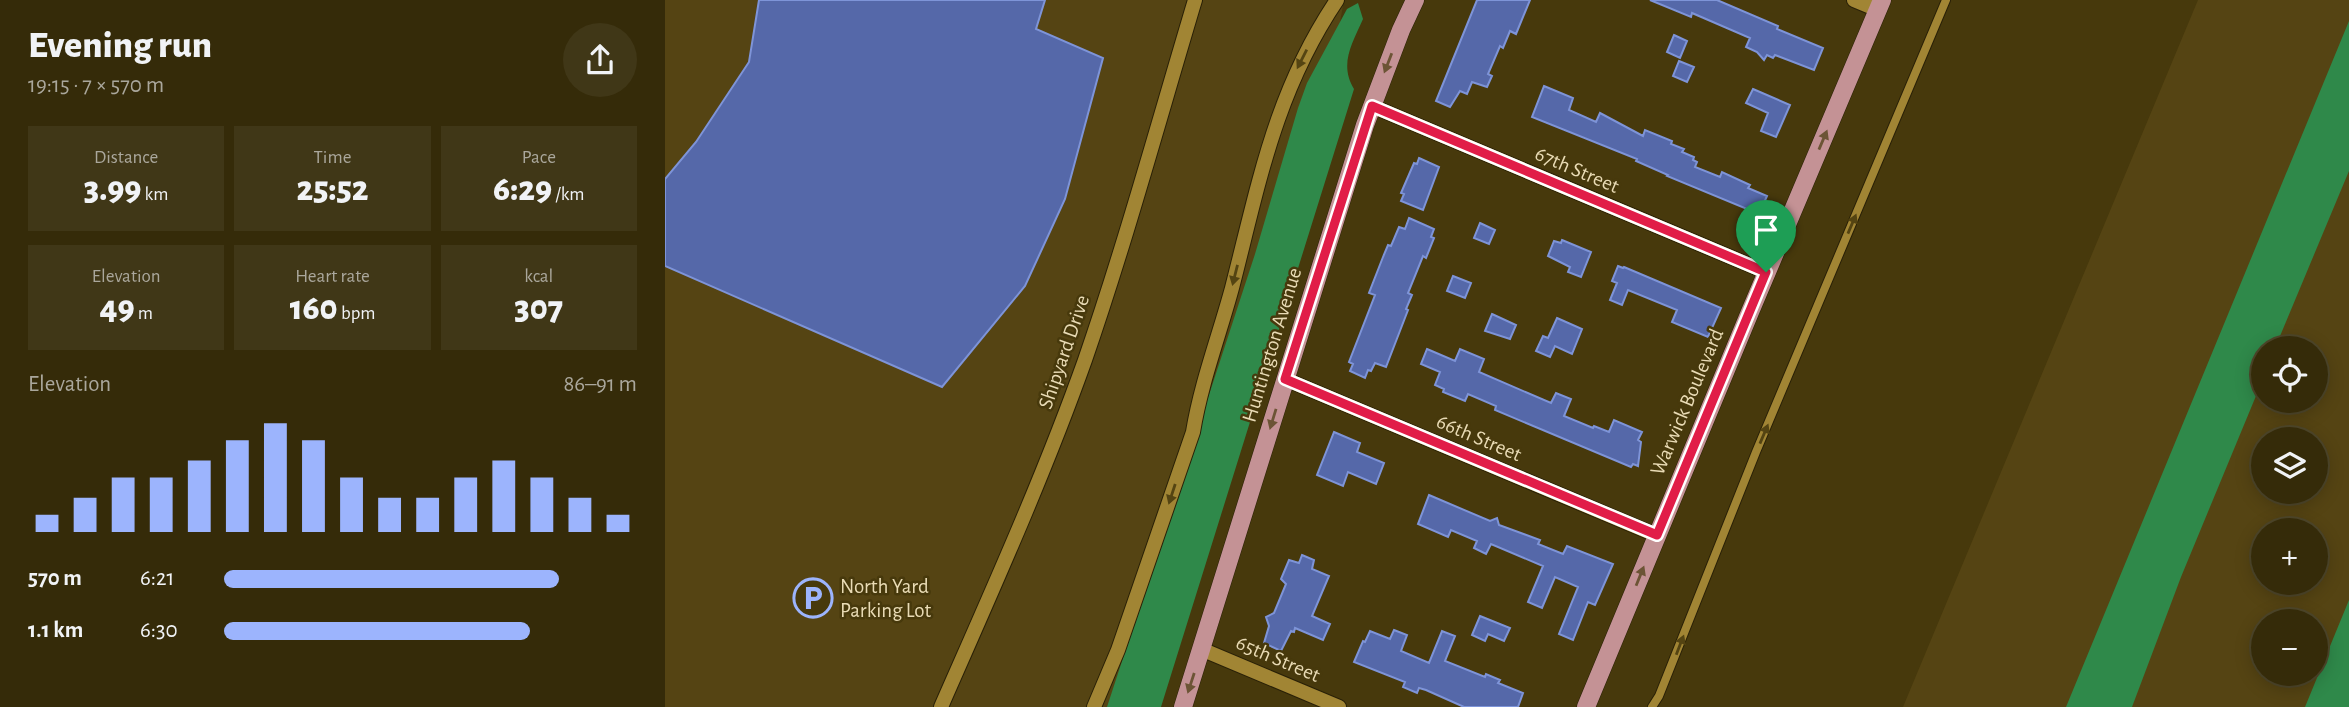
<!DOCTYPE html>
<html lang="en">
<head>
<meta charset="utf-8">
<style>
  :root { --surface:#352b09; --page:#403717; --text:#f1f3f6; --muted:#aaa79c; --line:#4f472a; --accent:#9cb4fd }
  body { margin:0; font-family:"Alegreya Sans",sans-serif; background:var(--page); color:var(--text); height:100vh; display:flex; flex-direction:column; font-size:26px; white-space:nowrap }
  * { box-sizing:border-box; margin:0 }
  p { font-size:23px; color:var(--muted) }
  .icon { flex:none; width:38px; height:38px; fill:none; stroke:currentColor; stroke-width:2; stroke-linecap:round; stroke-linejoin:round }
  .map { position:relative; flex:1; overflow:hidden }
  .details { display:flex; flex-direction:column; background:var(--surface); width:665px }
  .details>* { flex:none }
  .controls { position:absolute; left:1586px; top:336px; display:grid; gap:14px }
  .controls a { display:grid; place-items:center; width:77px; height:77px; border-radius:50%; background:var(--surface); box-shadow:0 4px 18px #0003,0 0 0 2px var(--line); font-size:35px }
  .pin { position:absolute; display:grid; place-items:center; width:60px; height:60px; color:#fff; margin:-72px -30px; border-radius:50% 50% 50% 0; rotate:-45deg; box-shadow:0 0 7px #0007 }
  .pin .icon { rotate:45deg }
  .round { display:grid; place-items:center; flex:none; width:74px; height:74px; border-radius:37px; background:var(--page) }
  .summary { display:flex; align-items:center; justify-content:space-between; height:119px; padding:0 28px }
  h1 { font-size:38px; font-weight:800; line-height:52px }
  .stats { display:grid; grid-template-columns:repeat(3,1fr); gap:10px; height:119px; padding:7px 28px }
  .stats div { display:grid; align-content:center; border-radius:0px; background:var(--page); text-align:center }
  .stats b { font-size:35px; font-weight:800 }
  .stats small { font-size:19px; font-weight:400 }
  .stats p { font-size:19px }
  .chart { height:196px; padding:14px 28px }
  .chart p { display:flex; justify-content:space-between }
  .chart svg { width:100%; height:126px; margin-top:7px; stroke:var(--accent); stroke-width:6 }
  ul { padding:0 28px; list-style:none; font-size:23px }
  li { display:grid; grid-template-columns:112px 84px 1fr; align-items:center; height:52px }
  li i { height:18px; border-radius:9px; background:var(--accent) }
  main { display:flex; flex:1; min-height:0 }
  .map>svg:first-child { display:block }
</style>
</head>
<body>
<main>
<section class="details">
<div class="summary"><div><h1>Evening run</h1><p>19:15 · 7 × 570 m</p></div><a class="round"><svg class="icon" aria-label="share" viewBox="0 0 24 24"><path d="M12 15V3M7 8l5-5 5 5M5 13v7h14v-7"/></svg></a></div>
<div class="stats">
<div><p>Distance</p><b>3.99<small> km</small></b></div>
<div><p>Time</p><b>25:52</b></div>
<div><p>Pace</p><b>6:29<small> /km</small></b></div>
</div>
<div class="stats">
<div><p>Elevation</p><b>49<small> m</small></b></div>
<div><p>Heart rate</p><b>160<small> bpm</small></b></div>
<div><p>kcal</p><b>307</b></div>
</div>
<div class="chart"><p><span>Elevation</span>86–91 m</p>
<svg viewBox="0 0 160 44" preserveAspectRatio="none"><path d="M5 44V38M15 44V32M25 44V25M35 44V25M45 44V19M55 44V12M65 44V6M75 44V12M85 44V25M95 44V32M105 44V32M115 44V25M125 44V19M135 44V25M145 44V32M155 44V38"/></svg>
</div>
<ul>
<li><b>570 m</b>6:21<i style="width:81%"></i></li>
<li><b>1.1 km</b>6:30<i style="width:74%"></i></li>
</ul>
</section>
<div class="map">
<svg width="1684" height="707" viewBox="0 0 1684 707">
  <rect width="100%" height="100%" fill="#47390c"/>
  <path fill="#554413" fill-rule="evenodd" d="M0,0H679L647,177L483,707H0Z
    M1533,0H1684V707H1238ZM1598,348H1650V401H1598ZM1598,439H1650V492H1598ZM1598,530H1650V583H1598ZM1598,621H1650V674H1598Z"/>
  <path fill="#2f894a" d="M693,3L698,19C687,44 674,64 689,89L496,707H442L590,254L633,108L642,83L682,9Z
    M1684,21V171L1610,348H1598V379L1516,577L1467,707H1401Z
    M1684,600V707H1640Z"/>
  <path fill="#5568a9" stroke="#7e94d8" stroke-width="2" d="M94,0H380L371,29L438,58L400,199L360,286L277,387L0,266V179L31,142L84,62Z
    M812,0H865L851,34L845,31L838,48L835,46L823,74L827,76L822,87L807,82L802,94L795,91L785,107L771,101Z
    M985,0H1052L1113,26L1112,29L1158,48L1149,70L1110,55L1108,58L1102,55L1099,60L1092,52L1081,47L1085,38L1027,13L1026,17Z
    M1009,35L1022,41L1015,58L1002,52Z
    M1014,61L1029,67L1022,82L1008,76Z
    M879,86L908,98L904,110L931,122L935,113L978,136L980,130L1007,141L1006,144L1019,149L1017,152L1029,157L1028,160L1032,162L1030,167L1055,177L1057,172L1085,185L1083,188L1102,196L1094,214L1002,176L1003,175L971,161L972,159L867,117Z
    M1088,89L1125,105L1111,137L1096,131L1103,113L1081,103Z
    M754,158L774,167L758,210L736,201L739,194L736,193L749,163L752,164Z
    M744,218L769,229L766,237L769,238L761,258L758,256L743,293L747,295L741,309L743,310L721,367L710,363L706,371L703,370L700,378L685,371L688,364L684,362L710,295L704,293L718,257L723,245L726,246L734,227L740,229Z
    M815,223L830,230L824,244L809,238Z
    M897,240L926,252L916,277L903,272L905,267L883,256L889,241L896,243Z
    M953,266L958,268L959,267L1056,308L1043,337L1007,322L1012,310L963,290L957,305L945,300L952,283L947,281Z
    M788,276L806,283L800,298L782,291Z
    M827,314L851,325L845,339L820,331Z
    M892,318L917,329L907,354L890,346L885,357L871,351L878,336L883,338Z
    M762,349L790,361L795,349L819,359L814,372L886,403L891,393L906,399L899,416L928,428L929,426L944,432L949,420L977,432L973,440L976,442L973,466L968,464L966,467L830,410L831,406L803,394L800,401L778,392L779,389L770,385L775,372L756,364Z
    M669,432L695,443L692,452L719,463L711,484L683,472L678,486L652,475Z
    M764,495L825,521L832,518L834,525L875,540L873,544L898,554L902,546L948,564L930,605L923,602L908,640L894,634L913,587L890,577L877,608L863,602L878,566L826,544L821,554L809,548L812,541L786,530L783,537L753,524Z
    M637,555L649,560L647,569L664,576L647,616L665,624L658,640L630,628L629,632L626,631L616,651L599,643L604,626L601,617L609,613L621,584L616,579L624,560L634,563Z
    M815,616L845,628L839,641L823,634L820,641L807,635Z
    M729,630L742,635L736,651L764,663L777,631L790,636L780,661L820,677L821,674L835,680L833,683L858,693L853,707H799L761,690L754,688L752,693L738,687L740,682L689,662L698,641L700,642L705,631L725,639Z"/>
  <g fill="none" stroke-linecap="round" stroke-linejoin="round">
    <g stroke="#292007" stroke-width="10">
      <path id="service" d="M987,707L994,696L1091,452L1281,0"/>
    </g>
    <g stroke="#292007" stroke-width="16">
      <path id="minor" d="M1189,0L1213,10
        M707,106L1101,272
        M620,379L991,535
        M536,649L674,707
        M276,707C326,593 378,478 420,360C461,241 494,120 530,0
        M429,707L453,650L528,432C536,383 554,336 567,288C594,183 610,92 672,0"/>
    </g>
    <g stroke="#292007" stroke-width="19">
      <path id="primary" d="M518,707L700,125L736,30L750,0
        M921,707L1085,312L1217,0"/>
    </g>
    <use href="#service" stroke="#a18534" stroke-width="8"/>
    <use href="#minor" stroke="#a18534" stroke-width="14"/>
    <use href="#primary" stroke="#c49295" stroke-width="18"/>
  </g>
  <defs><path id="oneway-solid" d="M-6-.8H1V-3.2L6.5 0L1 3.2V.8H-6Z" transform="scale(1.75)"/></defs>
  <g fill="#544412">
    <use href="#oneway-solid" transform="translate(637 59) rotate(117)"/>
    <use href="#oneway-solid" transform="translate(1187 224) rotate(-67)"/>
    <use href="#oneway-solid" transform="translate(570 275) rotate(104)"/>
    <use href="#oneway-solid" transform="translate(1099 434) rotate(-67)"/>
    <use href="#oneway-solid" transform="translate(507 494) rotate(108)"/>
    <use href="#oneway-solid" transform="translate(1015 645) rotate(-69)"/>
  </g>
  <g fill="#6c5435">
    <use href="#oneway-solid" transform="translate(723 63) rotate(111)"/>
    <use href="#oneway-solid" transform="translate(1158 140) rotate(-67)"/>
    <use href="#oneway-solid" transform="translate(608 419) rotate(107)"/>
    <use href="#oneway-solid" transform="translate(975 576) rotate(-68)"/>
    <use href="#oneway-solid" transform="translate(526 683) rotate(108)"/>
  </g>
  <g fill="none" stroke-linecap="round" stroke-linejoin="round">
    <g stroke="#fff" stroke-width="14">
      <path id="route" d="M707,106L1101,272L992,535L620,379Z"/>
    </g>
    <use href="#route" stroke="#e11d48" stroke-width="9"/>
  </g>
  <defs>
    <g id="parking-ring" transform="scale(2.0125)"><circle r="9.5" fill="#47390c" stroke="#9cb4fd" stroke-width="1.5"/><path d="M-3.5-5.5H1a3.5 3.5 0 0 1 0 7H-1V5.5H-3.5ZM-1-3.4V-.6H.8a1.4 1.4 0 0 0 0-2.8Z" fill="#9cb4fd"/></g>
  </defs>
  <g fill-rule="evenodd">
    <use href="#parking-ring" x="148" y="598"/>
  </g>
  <g text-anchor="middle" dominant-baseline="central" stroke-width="5" stroke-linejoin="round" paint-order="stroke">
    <g font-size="21" fill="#e9dbb5" stroke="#47390c">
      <text transform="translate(912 170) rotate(23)">67th Street</text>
      <text transform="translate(607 345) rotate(-73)">Huntington Avenue</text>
      <text transform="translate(399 352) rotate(-71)">Shipyard Drive</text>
      <text transform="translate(1022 402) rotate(-67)">Warwick Boulevard</text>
      <text transform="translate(814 438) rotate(23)">66th Street</text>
      <text transform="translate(613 659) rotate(23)">65th Street</text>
    </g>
    <g font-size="21" fill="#e9dbb5" stroke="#47390c" text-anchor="start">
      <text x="175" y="586">North Yard<tspan x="175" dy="24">Parking Lot</tspan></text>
    </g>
  </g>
</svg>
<div class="controls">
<a><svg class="icon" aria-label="locate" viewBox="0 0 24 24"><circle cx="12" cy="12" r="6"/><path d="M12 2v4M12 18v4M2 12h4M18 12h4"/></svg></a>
<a><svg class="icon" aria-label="layers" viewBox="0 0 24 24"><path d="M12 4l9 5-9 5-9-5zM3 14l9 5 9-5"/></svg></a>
<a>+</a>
<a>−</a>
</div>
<div class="pin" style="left:1101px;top:272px;background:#1e9e55"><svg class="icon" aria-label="arrive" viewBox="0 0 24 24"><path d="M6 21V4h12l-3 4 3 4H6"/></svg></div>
</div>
</main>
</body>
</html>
